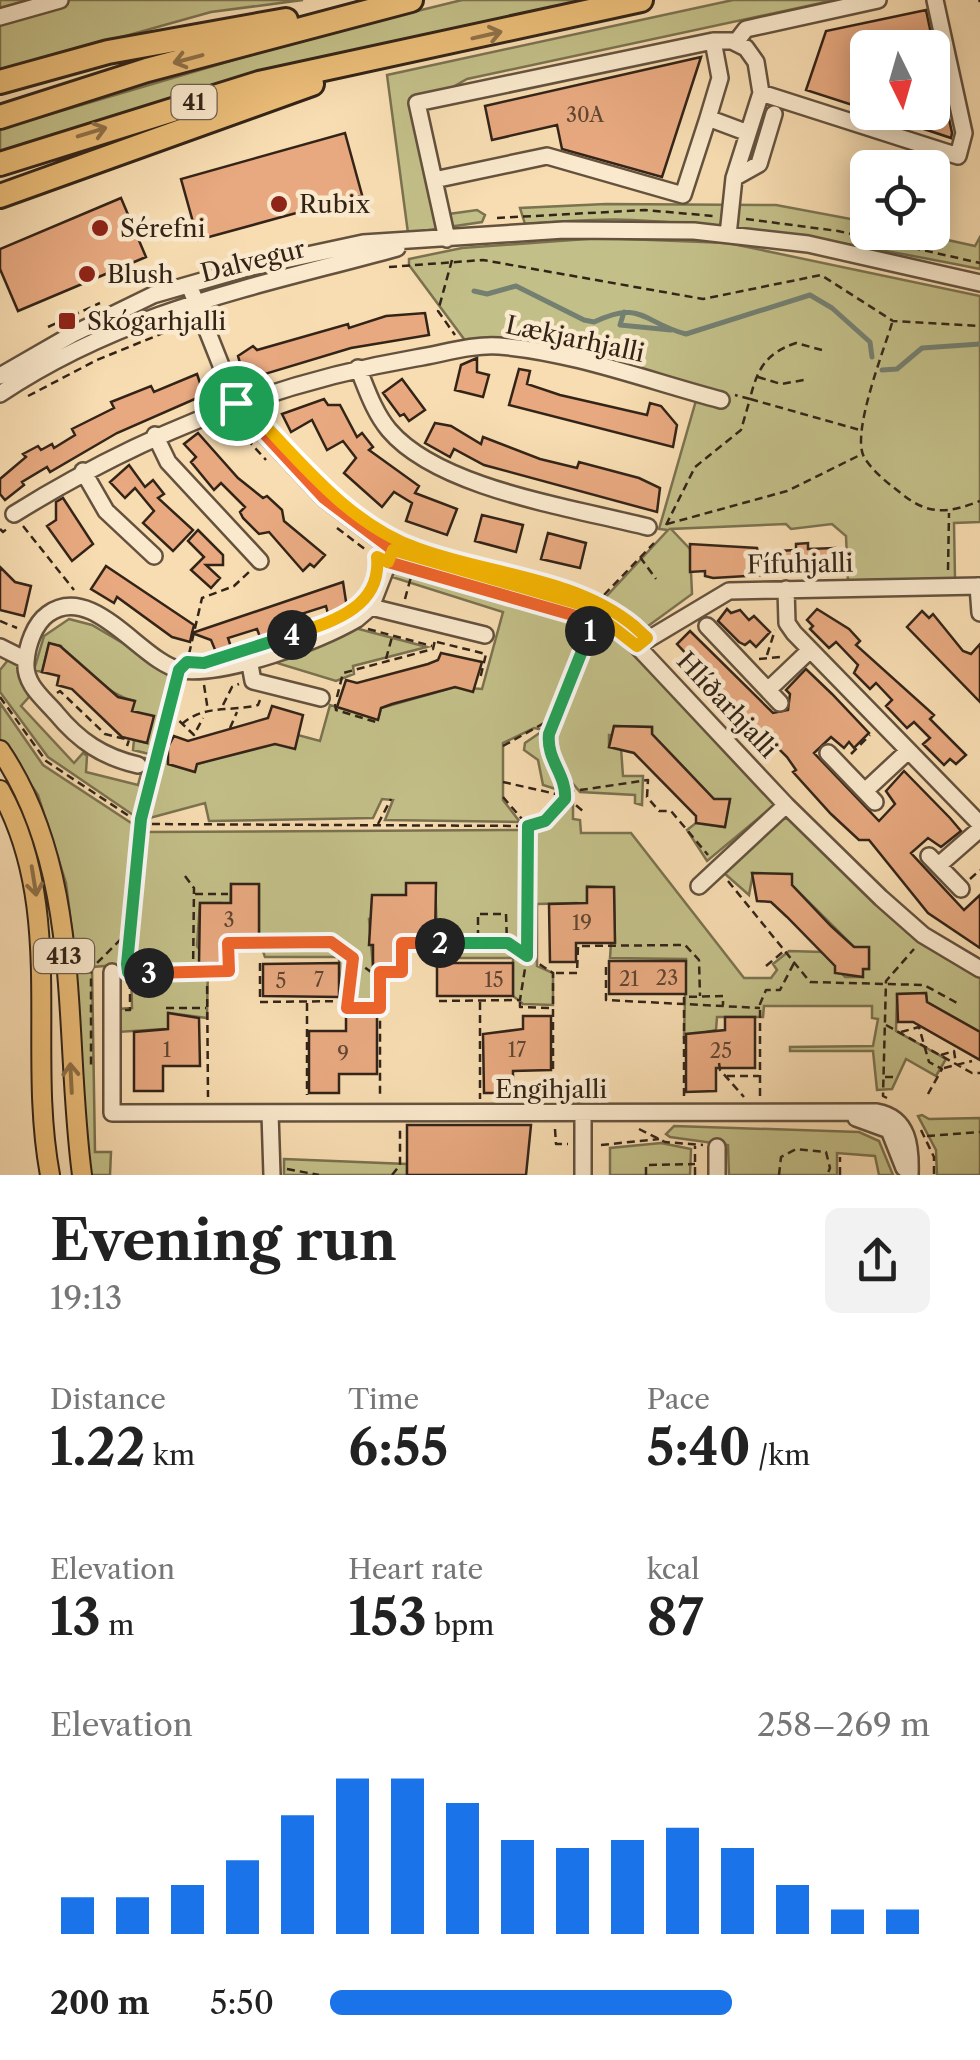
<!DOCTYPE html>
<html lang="en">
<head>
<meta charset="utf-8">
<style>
  :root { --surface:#fff; --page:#f2f2f2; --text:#222; --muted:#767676; --accent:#1a73e8 }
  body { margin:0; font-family:"Libre Caslon Text",serif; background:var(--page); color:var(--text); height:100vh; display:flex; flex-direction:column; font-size:38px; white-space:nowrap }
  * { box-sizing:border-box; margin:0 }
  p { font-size:32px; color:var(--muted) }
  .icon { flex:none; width:55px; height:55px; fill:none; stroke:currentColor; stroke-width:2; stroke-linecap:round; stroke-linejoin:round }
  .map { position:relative; height:1175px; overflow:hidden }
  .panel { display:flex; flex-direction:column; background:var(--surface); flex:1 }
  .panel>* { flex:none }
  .needle { width:65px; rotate:175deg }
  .controls { position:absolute; left:850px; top:30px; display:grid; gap:20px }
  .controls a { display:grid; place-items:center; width:100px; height:100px; border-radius:15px; background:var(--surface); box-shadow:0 5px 25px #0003; font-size:50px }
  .pin { position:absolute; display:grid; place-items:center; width:85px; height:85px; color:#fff; margin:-42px; border:5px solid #fff; border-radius:50%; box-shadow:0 2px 10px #0007 }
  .km { position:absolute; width:50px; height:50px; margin:-25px; border-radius:50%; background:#222; color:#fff; font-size:28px; line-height:50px; text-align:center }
  .round { display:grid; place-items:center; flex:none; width:105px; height:105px; border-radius:15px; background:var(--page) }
  .head { display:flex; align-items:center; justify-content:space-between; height:170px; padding:0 50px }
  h1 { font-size:55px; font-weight:700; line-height:75px }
  .metrics { display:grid; grid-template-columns:repeat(3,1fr); gap:15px; height:170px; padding:10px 50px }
  .metrics div { display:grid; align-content:center }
  .metrics b { font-size:50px; font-weight:700 }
  .metrics small { font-size:28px; font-weight:400 }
  .metrics p { font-size:28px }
  .chart { height:280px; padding:20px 50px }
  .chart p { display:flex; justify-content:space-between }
  .chart svg { width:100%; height:180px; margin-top:10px; stroke:var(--accent); stroke-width:6 }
  ul { padding:0 50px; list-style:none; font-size:32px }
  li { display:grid; grid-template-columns:160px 120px 1fr; align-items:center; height:75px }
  li i { height:25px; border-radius:12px; background:var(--accent) }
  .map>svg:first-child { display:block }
</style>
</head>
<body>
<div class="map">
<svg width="980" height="1175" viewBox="0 0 980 1175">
  <rect width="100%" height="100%" fill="#f8ddb2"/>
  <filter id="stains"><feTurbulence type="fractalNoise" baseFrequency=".002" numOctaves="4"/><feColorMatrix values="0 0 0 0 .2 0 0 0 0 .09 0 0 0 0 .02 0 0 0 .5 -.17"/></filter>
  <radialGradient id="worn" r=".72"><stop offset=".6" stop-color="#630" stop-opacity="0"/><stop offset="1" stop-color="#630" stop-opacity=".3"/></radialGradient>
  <path fill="#c3bf88" stroke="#7b7250" stroke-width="2.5" d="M0,0H303L211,12L0,71Z
    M462,0H589L200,89L0,157V129L319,35Z
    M733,0H835L467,79L422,105L434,216L477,210L485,215L482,222L408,233L387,75Z
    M606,204L776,205L867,222L868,232L916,233L975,246L980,237V269C865,246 749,225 632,220C596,218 560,222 525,224L520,208Z
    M600,238L728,243L980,296V522L954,523L955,579L848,583L846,536L832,524L791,529L786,524L671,529L690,549L692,594L644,629L603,600L668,530L659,529L699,390L467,343L409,265V259L462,248Z
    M405,563L575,609L572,617L593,624L597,618L778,802L707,861L687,830L696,823L724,827L730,800L714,799L652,734V727L614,726L613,735H609V747L621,748L623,776H643L642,805L635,803V795L580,792L558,766L546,732L543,748L559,790L543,785L538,760L524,750L525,743L544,730L534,728L503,743V800L520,822L385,820L393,800L382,799L373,818L209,821L205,803L146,819L163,744L168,747L169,764L194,772L197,764L298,735L320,741L330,705L378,719L381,708L455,687L482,689L503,612L392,577L395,569Z
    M69,619L92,625L175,674L153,755L133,750L134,740L147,743L131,716L134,701C103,694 90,664 57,660L61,646L49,644L42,672L34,670L44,636Z
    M355,628L427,647L353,666L354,674L336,681L267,660Z
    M8,660L22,665L21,677L29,697L21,706L74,763L83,753L87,756L86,772L138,785L145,758L153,760L139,819L48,757L0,692V670Z
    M0,703L43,765L145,832L526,830L552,823L573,804V819L580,820L581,833H631L744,978H771L777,970L773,964L789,951L823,952L845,977H862L863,969H869V948L854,947L792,885L753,873L749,895L724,873L783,819L792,818L909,931L980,976V1032L927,1002L926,993L897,994L896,1031L946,1059L936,1076L906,1059L892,1089L877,1090L873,1051H790V1047L873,1046L878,1019L872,1018V1006H764L763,1017H717L716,1030L684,1037L686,959L610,958L611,943L615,942L614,888L587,886V910L577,903L537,904V966L553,973V1005L523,1004L513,996V958H438L435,884L406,907L369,919L373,967H380V1008H347L346,1001L340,999L339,957H265L259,940V885L231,884L230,914H222L221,903H200L197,946L208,963L207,1018L169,1013L168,1039H164L163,1029L118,1032V1009L132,1008L131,964L92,967L95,1152H111L110,1175H89L78,1061L76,963L66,883L38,795L0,739Z
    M922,1115L929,1119L980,1118V1175H937L936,1150L918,1116Z
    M674,1126L859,1132L879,1141L893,1175H879L875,1156L837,1153V1175H729L728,1145L670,1137L666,1134Z
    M661,1143L691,1149L690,1175H610V1148Z
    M284,1159L407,1164V1175H284Z"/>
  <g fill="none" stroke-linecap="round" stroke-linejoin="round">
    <path stroke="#737f71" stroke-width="5" d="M474,291L487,294L516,286L584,320L594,322C642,299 643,323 686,334L810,295L832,308L870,342L872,357
      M624,312L620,325L671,330
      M882,370L897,369L922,348L980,344"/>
  </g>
  <path fill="#e8a980" stroke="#332418" stroke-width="2.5" d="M926,10L934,48H868V110L806,90L826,31Z
    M701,57L662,177L562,149L557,125L492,140L485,106Z
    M936,57L952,133L951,138L882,115L932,112Z
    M345,133L362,195L198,240L181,179Z
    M121,198L146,257L18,311L0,269V249Z
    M425,313L429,335L351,348L245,380L238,356L253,346L257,350L348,324L349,328L386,316Z
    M477,358V372L489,375L483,397L455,390L461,365Z
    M519,369L530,371L527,384L560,395L647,415L650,403L661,406L677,425L673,447L509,405Z
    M197,374L204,395L117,433L50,472L47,467L22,482L24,485L5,500L0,494V479L26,457L23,454L38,446L41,450L52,444L54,448L75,435L72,429L114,408L111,402L151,386L154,392Z
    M402,379L425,410L409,421L404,414L400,416L383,393Z
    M324,399L328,405H340L357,437L362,433L373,447L369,450L419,486L415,493L457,509L447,535L406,521L412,503L394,492L382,507L344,473L356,458L343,441L327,450L312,420L291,432L282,414Z
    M435,423L451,426L481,444L483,437L540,459L577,468L579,462L639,478L660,488L657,512L484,465L454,449L450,457L425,443Z
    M198,433L238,478L263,498L267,496L282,510L284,521L325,555L314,567L310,564L303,571L269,532L259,534L243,518L240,512L245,507L221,483L214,490L191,462L196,457L184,444Z
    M129,465L145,487L153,480L164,494L158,498L193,530L173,551L143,523L154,511L135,488L125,498L110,482Z
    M63,498L93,544L72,561L47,526L56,520V502Z
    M482,515L523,525L516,552L475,541Z
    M198,530L223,555V565H206L220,578L211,588L191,570L204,557L188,541Z
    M548,533L586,543L580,568L541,559Z
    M808,543V549L835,548L836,572L807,573V566L783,565V574L713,578L705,576V571L690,572V544L757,548L758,552L796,550V544Z
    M106,566L194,625L192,633L343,582L347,608L328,614L326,606L298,615L301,624L260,637L257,629L228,638L231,647L216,652L211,640L192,633L190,642L172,637L117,597L114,603L91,589Z
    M0,567L15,582L31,586L24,616L0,610Z
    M727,609L731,613L740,610L749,620L754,616L770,632L756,647L750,641L745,645L739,642L718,621Z
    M817,609L849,629L860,641L856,645L934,715L930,719L966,755L956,764L950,759L944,765L923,744L930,738L914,722L907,728L886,706L892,700L876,683L870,689L854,673L858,665L836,642L829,648L810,629L813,626L807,620Z
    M922,611L929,618L933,614L963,651L971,654L980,644V702L907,627Z
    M690,631L773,713L788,710L790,694L786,690L806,669L832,694L869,733L854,748L849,742L844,748L831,737L814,753L879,821L895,804L886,791L904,771L950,818L961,831L941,847L928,838L911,853L964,910L980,895V948L928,913L869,840H859L831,814L793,772L796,770L787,757L770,740L752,734L695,675L689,657L677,644Z
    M49,643L60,646L118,697L135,701L132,711L154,716L147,743L122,737L72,689L57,685L59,676L42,672Z
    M441,653L482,662L473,692L455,687L392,704L381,708L378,720L337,707L346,680L357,683L428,664L438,660Z
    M272,706L303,715L295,749L275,744L197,764L195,772L168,764V747L174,736L188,741L268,718Z
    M614,726L652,727V734L714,799H730L725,827L696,823V816L634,753L609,747Z
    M752,873L792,874V885L831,926L854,947H869V969H863V977L835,973V966L787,917L771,902L757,901Z
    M406,883H436L435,941H398L397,968H373V945H369L372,895H406Z
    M231,884H259V940H226V963H199L200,903H231Z
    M587,887H614L615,943H576V962H550L549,904L587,903Z
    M609,961H686V994H609Z
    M339,963V997L263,996V964Z
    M437,963H513V996H437Z
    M926,993L927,1002L980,1032V1060L913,1022H898L897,994Z
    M168,1013L199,1018L200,1066H163V1091H134V1032L168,1029Z
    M346,1014H377V1074H339V1093H309V1031H346Z
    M523,1016H551V1070L513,1071V1093H484L483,1034L523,1029Z
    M725,1017H755V1068H716V1091L686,1092V1034L725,1030Z
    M407,1125H531L526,1175H407Z"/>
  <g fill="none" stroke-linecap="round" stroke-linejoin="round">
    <g stroke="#64523e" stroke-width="20">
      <path id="minor" d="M0,17L60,0
        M713,41H732L746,48L756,62L761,93L734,178L728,235
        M736,42L746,29L878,0
        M761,93L958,156L964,133L935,0
        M734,178L759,164L774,114
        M434,180L547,156L683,195L708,118L748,133
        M447,239L417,103L713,41L720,78L708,118
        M189,285L236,403L324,498L393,550L597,611L637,646L786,805L881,898L923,935L980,969
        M358,368C367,390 374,412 389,430C439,489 574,508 648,527
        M0,376L73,334L153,295L247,268L363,243L564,230L694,231L808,244L980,283
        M0,394C126,310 255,287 397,248
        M155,435L168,462L260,561
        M83,471L106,511L154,556
        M14,514C139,436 270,383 416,358C442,354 472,344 499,346C573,352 649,381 721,400
        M978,586L980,613
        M786,589L787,623L794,633L980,824
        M371,607L485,635
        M707,626L780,703
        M637,646L729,591L980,586
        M0,647L26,660
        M249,659L253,681L321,698
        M768,690L810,650
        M828,753L875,802
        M138,765C103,757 79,741 56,713C43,698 24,684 26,662C27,646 34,624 48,614C93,581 143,664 181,670C226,676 319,641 357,619L371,607L393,550
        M865,791L908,751
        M929,856L961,889
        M940,864L980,829
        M699,886L786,805
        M112,972V1113L877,1112C909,1118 911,1147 910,1175
        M270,1113L272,1175
        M856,1118L889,1130L904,1168
        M717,1147V1175
        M583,1175V1114"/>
    </g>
    <g stroke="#332418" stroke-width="22">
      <path id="major" d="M0,750C84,874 63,1032 82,1175
        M0,790C67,910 26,1046 50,1175"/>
    </g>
    <g stroke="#332418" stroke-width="28">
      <path id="highway" d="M0,82L108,52L286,20
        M0,117L147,70L411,0
        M0,164L259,83L641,0
        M0,196L312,84"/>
    </g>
    <path stroke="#332418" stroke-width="2.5" stroke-dasharray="8 5" stroke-linecap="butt" d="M979,0L980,2
      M497,218L645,210L713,216
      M746,219L838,231L980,263
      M452,260L438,311L455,335
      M389,267L483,260L703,299L821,275L893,321L980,326
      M892,323C884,350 851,433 864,457C873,472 889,484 902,494C929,516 949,513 980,501
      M48,327L100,303
      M822,350L796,343C766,353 757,369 750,399L860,430
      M758,377L781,384L804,380
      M28,396L97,360L178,327L188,329
      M238,429L266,460
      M667,524L787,491L862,454
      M666,525L695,467L741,430L750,399L735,395
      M23,526L74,590
      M337,528L366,550
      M0,529L3,532L9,527
      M640,557L656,579
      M948,570L949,513
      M604,595L654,543
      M405,599L412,573
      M0,621L17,628
      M368,629L432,646
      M437,642L486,654L480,679
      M189,654L202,598L234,586L249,572
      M767,655L775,630
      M386,659L392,637
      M759,659L781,657
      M175,683L141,824L528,826L545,821L565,799C567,775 547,759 549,734L592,626
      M204,685L208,711
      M57,693L60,691L105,734L129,740L127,746
      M0,697L46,761L141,824L130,930L91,969V1069
      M337,697L343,673L433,649L435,640
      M335,704L336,710L376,722
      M223,705L232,687L239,684
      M170,712L194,735L203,718
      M182,724C204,704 232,712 258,705L260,700
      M230,728L237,712
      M503,746L555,717
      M851,754L870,735
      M503,782L565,796L584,812
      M567,792L648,780L647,797L659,811H671L708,855
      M378,824L391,799
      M185,876L194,888L193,974
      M970,879L980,870
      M728,881L810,982L924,985L959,1004
      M195,894H228
      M505,937H478V914H506L507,942
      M260,963V1002L346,1001L353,960
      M127,965L130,933
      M766,966L784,951
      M606,967V1000L760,1008
      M128,972L207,974L208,1097
      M380,972H402V943H507L553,973V1097
      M556,973H577L578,946L685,945L699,960L700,996
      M207,974L229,971V943L331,942L371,972H380V1096
      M439,1001L520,1000L527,956L528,826L503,797
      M480,1002V1099
      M520,1002V1007L552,1008
      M307,1003V1095
      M346,1003L347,1008H378
      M166,1008H206
      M125,1010H130V974
      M886,1025L972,1073H980
      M901,1032L919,1027L929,1062L942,1069L928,1094
      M941,1055L954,1051L956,1064
      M719,1063L720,1070L744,1097
      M944,1068L972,1061
      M727,1076H759
      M885,1077H897
      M684,1096V997L723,996V1005
      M760,1096V1004L766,990H780L794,963
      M887,1098L883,1096L886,981L914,949
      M555,1129L556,1144H568
      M639,1129L665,1142L703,1145
      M921,1130L934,1157V1175
      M927,1136L980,1132
      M601,1145L659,1139
      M287,1169L319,1175
      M392,1175L400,1165V1130
      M646,1175V1165L695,1164
      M695,1175V1146
      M779,1175L781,1157L796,1149L826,1152L830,1168L827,1175
      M840,1175V1157"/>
    <use href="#minor" stroke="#fae9cd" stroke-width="15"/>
    <use href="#major" stroke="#ecbe79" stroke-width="18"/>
    <use href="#highway" stroke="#ecbe79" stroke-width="22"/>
  </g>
  <defs><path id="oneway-shaft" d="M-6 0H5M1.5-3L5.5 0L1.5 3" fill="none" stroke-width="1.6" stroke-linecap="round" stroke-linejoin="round" transform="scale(2.5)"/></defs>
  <g stroke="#907148">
    <use href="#oneway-shaft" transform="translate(487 35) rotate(-13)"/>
    <use href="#oneway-shaft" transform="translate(188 59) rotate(165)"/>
    <use href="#oneway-shaft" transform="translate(92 132) rotate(-17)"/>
    <use href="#oneway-shaft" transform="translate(34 881) rotate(81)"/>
    <use href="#oneway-shaft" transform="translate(71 1078) rotate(-93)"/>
  </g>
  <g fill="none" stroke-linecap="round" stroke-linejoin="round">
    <g stroke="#fff" stroke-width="20">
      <path id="split-1" d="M236,403L324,498L393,550L388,562L576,616L593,625L590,631"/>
    </g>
    <g stroke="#fff" stroke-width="20">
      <path id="split-2" d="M440,943H508L527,956L528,826L545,821L565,799C567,775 546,760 549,734L590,631"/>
    </g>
    <g stroke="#fff" stroke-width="20">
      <path id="split-3" d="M149,973L229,971L228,943L331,942L353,958L347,1008H380V972H402V943H440"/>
    </g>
    <g stroke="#fff" stroke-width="20">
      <path id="split-4" d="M149,973L128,972L127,964L141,819L179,670L187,662L204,663L292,635"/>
    </g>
    <g stroke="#fff" stroke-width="20">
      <path id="split-5" d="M292,635C331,622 382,608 377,557L388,562L393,550L586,606L637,646L647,638L634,626"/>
    </g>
    <g stroke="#fff" stroke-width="20">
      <path id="split-6" d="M236,403L265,394L260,420C306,469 354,527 419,549C490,575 574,577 634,626"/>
    </g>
    <use href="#split-1" stroke="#f0652b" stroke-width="12"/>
    <use href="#split-2" stroke="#22a559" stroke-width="12"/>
    <use href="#split-3" stroke="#f0652b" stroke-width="12"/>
    <use href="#split-4" stroke="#22a559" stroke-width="12"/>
    <use href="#split-5" stroke="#f5b400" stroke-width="12"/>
    <use href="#split-6" stroke="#f5b400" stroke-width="12"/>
  </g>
  <g fill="#8f2418" stroke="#fae9cd" stroke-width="4">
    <circle cx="279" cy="204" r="10"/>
    <circle cx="100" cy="228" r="10"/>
    <circle cx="87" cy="274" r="10"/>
    <rect x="57" y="311" width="20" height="20" rx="5"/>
  </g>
  <g text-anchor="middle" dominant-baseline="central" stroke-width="9" stroke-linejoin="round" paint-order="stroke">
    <g font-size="20" fill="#604532">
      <text x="585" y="115">30A</text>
      <text x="229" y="920">3</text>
      <text x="582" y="923">19</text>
      <text x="667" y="978">23</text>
      <text x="629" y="979">21</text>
      <text x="319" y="980">7</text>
      <text x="494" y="980">15</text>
      <text x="281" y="981">5</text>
      <text x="167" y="1050">1</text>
      <text x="517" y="1050">17</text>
      <text x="721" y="1051">25</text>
      <text x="343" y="1054">9</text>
    </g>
    <g fill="#fae9cd" stroke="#6f5f4e" stroke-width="2.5">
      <rect x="171.5" y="85" width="45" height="34" rx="8"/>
      <rect x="34" y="939" width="60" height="34" rx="8"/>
    </g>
    <g font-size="22" font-weight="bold" fill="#332418">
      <text x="194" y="102">41</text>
      <text x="64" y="956">413</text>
    </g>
    <g font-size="25" fill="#332418" stroke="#fae9cd" text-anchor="start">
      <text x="299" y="204">Rubix</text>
      <text x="120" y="228">Sérefni</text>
      <text x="107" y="274">Blush</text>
      <text x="87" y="321">Skógarhjalli</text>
    </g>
    <g font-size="25" fill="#332418" stroke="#fae9cd">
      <text transform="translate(253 261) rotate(-14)">Dalvegur</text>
      <text transform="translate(575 339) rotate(12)">Lækjarhjalli</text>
      <text transform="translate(800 564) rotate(-1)">Fífuhjalli</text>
      <text transform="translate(727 705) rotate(47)">Hlíðarhjalli</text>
      <text x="551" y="1089">Engihjalli</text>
    </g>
  </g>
  <rect width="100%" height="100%" filter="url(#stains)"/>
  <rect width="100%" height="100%" fill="url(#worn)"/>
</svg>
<div class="controls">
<a><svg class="needle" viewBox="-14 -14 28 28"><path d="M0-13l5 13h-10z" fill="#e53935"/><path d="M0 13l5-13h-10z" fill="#767676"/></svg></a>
<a><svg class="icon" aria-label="locate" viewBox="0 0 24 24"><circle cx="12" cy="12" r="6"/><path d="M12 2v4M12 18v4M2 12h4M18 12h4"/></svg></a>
</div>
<div class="pin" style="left:236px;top:403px;background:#1e9e55"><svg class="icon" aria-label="arrive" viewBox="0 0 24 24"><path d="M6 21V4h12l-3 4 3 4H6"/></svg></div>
<b class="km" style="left:590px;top:631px">1</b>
<b class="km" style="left:440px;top:943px">2</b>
<b class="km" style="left:149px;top:973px">3</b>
<b class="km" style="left:292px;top:635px">4</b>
</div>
<section class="panel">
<div class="head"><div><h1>Evening run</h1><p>19:13</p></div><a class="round"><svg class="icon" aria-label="share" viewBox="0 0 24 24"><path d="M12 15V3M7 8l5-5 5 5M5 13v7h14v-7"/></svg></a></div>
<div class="metrics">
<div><p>Distance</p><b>1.22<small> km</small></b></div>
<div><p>Time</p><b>6:55</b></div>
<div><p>Pace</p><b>5:40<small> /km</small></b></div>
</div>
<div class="metrics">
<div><p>Elevation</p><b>13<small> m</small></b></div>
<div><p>Heart rate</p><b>153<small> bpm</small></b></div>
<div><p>kcal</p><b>87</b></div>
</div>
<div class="chart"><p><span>Elevation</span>258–269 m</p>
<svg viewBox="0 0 160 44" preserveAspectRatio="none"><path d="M5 44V35M15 44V35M25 44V32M35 44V26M45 44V15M55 44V6M65 44V6M75 44V12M85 44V21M95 44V23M105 44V21M115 44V18M125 44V23M135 44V32M145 44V38M155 44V38"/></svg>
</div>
<ul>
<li><b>200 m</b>5:50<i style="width:67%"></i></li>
</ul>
</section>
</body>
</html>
